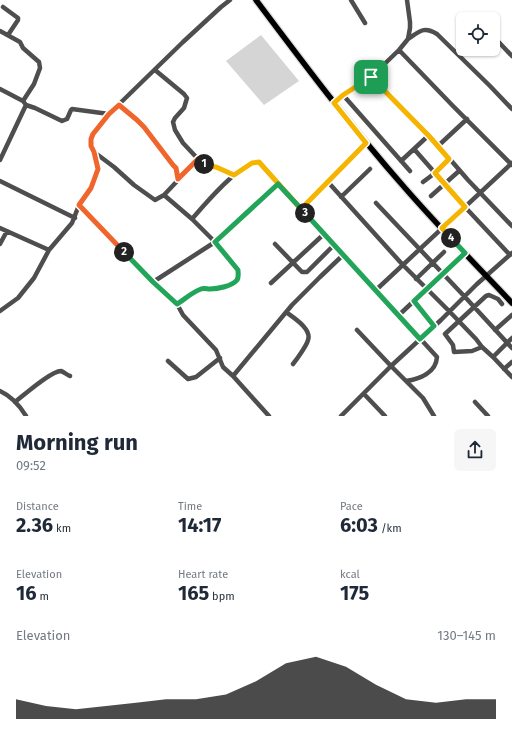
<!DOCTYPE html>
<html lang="en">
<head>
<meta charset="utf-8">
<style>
  :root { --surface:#fff; --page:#f6f6f7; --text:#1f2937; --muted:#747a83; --accent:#000 }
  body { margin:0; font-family:"Fira Sans",sans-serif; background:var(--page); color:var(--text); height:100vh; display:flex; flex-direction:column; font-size:15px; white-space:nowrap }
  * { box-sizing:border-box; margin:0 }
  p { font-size:13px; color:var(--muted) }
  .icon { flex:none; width:22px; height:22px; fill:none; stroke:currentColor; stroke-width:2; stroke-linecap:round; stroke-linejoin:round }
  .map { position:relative; height:416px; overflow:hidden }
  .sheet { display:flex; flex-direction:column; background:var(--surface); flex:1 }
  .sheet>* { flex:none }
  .fabs { position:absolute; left:456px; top:12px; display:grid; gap:8px }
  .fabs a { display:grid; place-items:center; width:44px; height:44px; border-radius:6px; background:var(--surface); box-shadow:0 1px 3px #0004; font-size:20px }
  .pin { position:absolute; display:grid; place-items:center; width:34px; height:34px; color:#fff; margin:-17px; border-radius:8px; box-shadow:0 2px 6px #0006 }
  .km { position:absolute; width:20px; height:20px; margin:-10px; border-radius:50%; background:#222; color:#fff; font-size:11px; line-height:20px; text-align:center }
  .round { display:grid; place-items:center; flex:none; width:42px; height:42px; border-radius:6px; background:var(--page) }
  .overview { display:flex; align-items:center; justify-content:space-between; height:68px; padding:0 16px }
  h1 { font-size:22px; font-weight:700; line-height:30px }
  .figures { display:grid; grid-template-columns:repeat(3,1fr); gap:6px; height:68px; padding:4px 16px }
  .figures div { display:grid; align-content:center }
  .figures b { font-size:20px; font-weight:700 }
  .figures small { font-size:11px; font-weight:400 }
  .figures p { font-size:11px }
  .chart { height:112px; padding:8px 16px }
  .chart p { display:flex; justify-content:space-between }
  .chart svg { width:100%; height:72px; margin-top:4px; fill:var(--accent); opacity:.7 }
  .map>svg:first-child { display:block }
</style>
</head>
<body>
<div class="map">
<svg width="512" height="416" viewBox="0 0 512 416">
  <rect width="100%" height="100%" fill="#fff"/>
  <path fill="#d5d5d5" d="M261,35L299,81L264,105L226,61Z"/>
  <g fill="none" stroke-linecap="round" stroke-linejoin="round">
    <g stroke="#dbdbdb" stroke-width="8">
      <path id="major" d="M256,0C304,64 352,128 405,188C439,227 476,265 512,303"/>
    </g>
    <path stroke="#4e4e4e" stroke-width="4.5" d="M351,0L365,23
      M3,7L18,18V20L8,35
      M0,31L20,42L23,48L39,62L40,68L34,84L23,101
      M493,36L512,56
      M408,39C420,31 424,26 437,34L490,86L512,109
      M399,50L453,106L512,165
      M155,70L184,94L187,98L184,108L175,118L173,122L175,130L183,143L198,159L206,165L216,167L234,175
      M371,77L429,135L468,180L512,226
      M0,89L23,101L26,105L0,160
      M343,95L410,171
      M334,103L343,95L371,77L399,50L408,39L410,28V22L407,0
      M26,105L35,108L62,121L67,119L71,110L72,109L109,114
      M119,105L137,120L144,127L173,165L176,168L178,179
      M438,146L467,119
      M414,149L465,207L510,255
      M94,152L114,167L134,185L155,200L164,195L198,159
      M401,161L429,135
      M0,181L75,218
      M328,182L402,264L450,312L476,339L482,347L493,357L512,377
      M423,182L435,173L449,159
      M164,195L192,219L215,242L238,270C238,274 239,277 237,280C232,287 218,289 210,289C207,289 204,288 201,289C192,292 184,300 177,304
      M431,196L459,171
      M341,197L370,169
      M376,203L465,297L512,348
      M79,205L153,282L177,304L183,315L216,350L223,367L233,376L269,416
      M301,209L366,143
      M192,219C204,205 241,161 259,162L437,357C436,373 419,379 406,381
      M0,228L49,250
      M0,244L7,231
      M275,244L302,272H307L334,245
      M416,279L444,252
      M153,282L215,242L279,184
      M271,283L324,234
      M376,290L512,163
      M414,301L434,326
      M0,311L18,298L34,278L49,250L72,223L79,205L91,188L98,169L94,152L90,142L93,134L109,114L183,42L221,7L230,0
      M286,312C294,318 312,329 308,340C307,345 297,359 293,364
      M399,315L465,253
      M357,330L391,366L423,398L434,416
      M495,330L512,315
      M482,347L472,351L454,352L453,345L445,334L486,296L489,295L498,299L502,304
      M493,357L512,338
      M168,361L188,379L196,377L220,358
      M504,369L512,362
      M233,376L292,305L320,277L343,255
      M0,391C11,396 20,406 26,416
      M364,394L385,416
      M15,402C24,395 51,371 61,371C64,372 67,375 70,376
      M475,402L488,416
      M341,416L391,366L441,320L477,284L512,253"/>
    <use href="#major" stroke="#000" stroke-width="5.5"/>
  </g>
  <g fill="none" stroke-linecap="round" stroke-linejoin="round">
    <g stroke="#fff" stroke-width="8">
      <path id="split-1" d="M204,164L206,166L216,167L234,175L252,163L259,162L301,209L366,143L334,103L343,95L371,77"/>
    </g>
    <g stroke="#fff" stroke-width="8">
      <path id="split-2" d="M124,252L79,205L91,188L98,169L94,152L91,146V139L93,134L109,114L119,105L137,120L144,127L173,165L176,168L178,179L198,159L204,164"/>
    </g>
    <g stroke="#fff" stroke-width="8">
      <path id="split-3" d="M124,252L153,282L177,304C184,300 192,292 201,289C204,288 207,289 210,289C218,289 232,286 237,280C239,277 238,274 238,270L215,242L278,184L305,213"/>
    </g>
    <g stroke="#fff" stroke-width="8">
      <path id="split-4" d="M305,213L420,339L434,326L414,301L465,253L451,238"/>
    </g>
    <g stroke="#fff" stroke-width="8">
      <path id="split-5" d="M371,77L429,136L449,159L435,173L465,207L442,228L451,238"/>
    </g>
    <use href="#split-1" stroke="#f5b400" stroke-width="5"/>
    <use href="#split-2" stroke="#f0652b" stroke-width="5"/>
    <use href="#split-3" stroke="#22a559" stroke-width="5"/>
    <use href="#split-4" stroke="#22a559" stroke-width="5"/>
    <use href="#split-5" stroke="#f5b400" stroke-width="5"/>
  </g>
</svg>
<div class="fabs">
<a><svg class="icon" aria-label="locate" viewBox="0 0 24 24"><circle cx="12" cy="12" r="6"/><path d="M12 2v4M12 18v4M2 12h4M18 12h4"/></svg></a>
</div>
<div class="pin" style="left:371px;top:77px;background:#1e9e55"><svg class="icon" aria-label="arrive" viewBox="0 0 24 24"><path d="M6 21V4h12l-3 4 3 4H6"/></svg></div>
<b class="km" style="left:204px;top:164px">1</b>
<b class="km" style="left:124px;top:252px">2</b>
<b class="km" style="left:305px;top:213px">3</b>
<b class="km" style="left:451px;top:238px">4</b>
</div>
<section class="sheet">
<div class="overview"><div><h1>Morning run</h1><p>09:52</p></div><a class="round"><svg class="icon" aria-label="share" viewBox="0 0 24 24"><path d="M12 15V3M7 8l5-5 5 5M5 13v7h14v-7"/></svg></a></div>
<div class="figures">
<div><p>Distance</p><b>2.36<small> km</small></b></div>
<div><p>Time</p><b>14:17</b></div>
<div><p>Pace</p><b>6:03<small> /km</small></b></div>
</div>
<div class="figures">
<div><p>Elevation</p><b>16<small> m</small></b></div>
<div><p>Heart rate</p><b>165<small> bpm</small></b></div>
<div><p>kcal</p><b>175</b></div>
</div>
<div class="chart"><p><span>Elevation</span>130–145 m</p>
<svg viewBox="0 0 160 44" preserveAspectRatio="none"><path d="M0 44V32L10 36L20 38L30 36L40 34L50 32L60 32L70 29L80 21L90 10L100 6L110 12L120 23L130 32L140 34L150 32L160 32V44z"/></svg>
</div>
</section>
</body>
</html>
